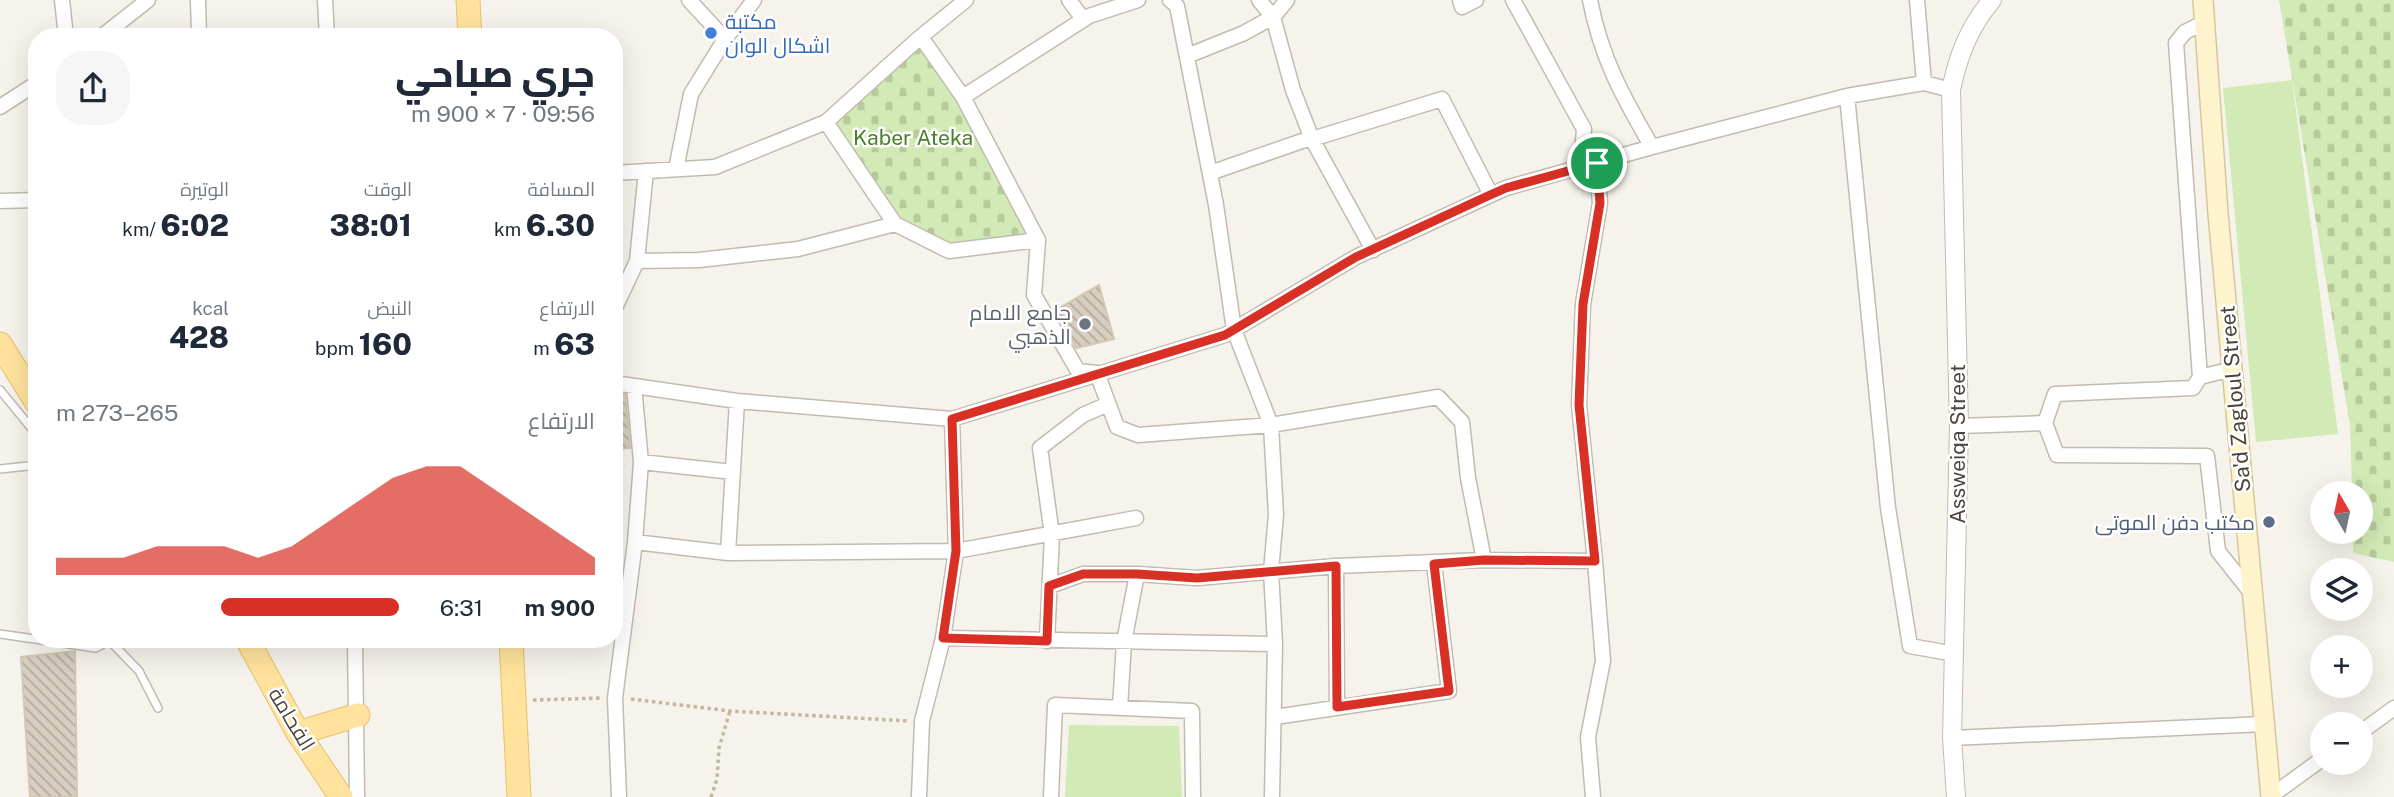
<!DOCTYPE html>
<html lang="ar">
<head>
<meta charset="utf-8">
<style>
  :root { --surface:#fff; --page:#f6f6f7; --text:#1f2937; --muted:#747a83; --accent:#d93025 }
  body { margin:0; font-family:"Public Sans",Cairo,sans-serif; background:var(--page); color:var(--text); direction:rtl; height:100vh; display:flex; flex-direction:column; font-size:26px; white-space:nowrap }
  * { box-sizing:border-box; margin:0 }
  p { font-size:23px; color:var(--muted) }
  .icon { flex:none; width:38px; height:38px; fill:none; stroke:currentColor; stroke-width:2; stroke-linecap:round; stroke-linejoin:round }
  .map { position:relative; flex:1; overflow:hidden; direction:ltr }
  .drawer { position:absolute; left:28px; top:28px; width:595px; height:620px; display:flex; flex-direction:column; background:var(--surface); border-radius:28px; box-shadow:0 7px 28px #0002; direction:rtl }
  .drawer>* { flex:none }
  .needle { width:46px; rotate:351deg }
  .tools { position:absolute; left:2310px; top:481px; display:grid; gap:14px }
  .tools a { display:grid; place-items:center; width:63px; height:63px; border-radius:50%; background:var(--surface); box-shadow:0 7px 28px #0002; font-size:35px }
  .pin { position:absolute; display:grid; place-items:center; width:60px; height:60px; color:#fff; margin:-30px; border:4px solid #fff; border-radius:50%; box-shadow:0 2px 7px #0007 }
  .round { display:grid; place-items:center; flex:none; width:74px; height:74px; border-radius:28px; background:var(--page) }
  .head { display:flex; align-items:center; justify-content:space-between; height:119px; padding:0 28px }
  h1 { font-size:38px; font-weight:800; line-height:52px }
  .figures { display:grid; grid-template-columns:repeat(3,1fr); gap:10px; height:119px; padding:7px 28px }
  .figures div { display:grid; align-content:center }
  .figures b { font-size:30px; font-weight:800 }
  .figures small { font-size:19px; font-weight:400 }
  .figures p { font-size:19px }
  .chart { height:196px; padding:14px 28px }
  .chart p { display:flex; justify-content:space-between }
  .chart svg { width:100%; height:126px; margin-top:7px; fill:var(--accent); opacity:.7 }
  ul { padding:0 28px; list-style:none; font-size:23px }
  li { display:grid; grid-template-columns:112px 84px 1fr; align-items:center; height:52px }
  li i { height:18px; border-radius:9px; background:var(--accent) }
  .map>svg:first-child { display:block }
</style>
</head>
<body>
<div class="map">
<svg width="2394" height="797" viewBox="0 0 2394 797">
  <defs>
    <pattern id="cemetery-stones" width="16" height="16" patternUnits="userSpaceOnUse" patternTransform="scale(1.75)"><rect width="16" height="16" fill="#d2eab5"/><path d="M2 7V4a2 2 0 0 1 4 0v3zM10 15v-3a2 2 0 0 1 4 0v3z" fill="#b6ca9c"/></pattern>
    <pattern id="building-back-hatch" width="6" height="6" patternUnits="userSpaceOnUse" patternTransform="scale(1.75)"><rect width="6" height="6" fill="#d8cfc1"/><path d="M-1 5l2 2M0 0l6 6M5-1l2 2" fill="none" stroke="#b1aa9e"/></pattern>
  </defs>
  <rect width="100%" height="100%" fill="#f6f3ec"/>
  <path fill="url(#cemetery-stones)" d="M2279,0H2394V562L2353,553V532H2361V494L2352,493L2350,425Z
    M918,39L963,97L1034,240L949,251L895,224L829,120Z"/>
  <path fill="#d2eab5" d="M2292,80L2338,434L2256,442L2223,88Z
    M1069,725L1179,726L1182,797H1065Z"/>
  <path fill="url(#building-back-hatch)" stroke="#d3c7b4" stroke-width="2" d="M1099,285L1114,339L1076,348L1056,310Z
    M614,393L625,394L630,448L614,449Z
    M75,651L77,797H30L21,657Z"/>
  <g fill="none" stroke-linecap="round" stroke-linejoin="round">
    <g stroke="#c2bbae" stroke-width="10">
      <path id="service" d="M0,390L37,435
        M0,469L37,465
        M0,634L96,648L112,639
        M110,641L139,671L158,708"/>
    </g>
    <g stroke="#c2bbae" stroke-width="17">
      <path id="minor" d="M62,0L66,37
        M198,0L199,37
        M325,0L327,37
        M689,0L725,39
        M1069,0L1083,19
        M1170,0L1177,6L1216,205L1234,330L1271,425L1276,515L1271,571L1275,644L1272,797
        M1259,0L1273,17L1293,90L1312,139L1373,250
        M1460,0L1462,7L1476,0
        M1513,0L1584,129L1581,168
        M1590,0C1601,58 1623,97 1652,147
        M1917,0L1924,83L1951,90
        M101,37L148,0
        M921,37L963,97L1038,240L1034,295L1078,371L1097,373L1117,427L1138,435L1271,425L1438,397L1462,422L1468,478L1484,560
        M1187,56L1244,33L1273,17L1287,0
        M1847,96L1888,508L1910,646L1955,654
        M963,97L1089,16L1138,0
        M0,107L37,83
        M826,122L895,224L949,251L1038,240
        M676,169L691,94L725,39L754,0
        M614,173L715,167L826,122L918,39L966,0
        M1210,173L1302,141L1312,139L1442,99L1491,195
        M0,201L37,200
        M637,261L699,260L798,249L895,224
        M614,310L637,261L646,171
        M2232,369L2200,377L2193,388L2055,394L2045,423L2057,455L2207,456L2218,551L2252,594
        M2200,377L2176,43L2185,32L2205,22
        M614,383L737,401L952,419L1225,335L1356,257L1506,188L1652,147L1847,96L1924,83
        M1959,426L2045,423
        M641,462L733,472
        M635,542L728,553L956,551L1136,518
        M728,553L737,401
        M1336,566L1337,707
        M1050,586L1083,574H1137L1197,578L1336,566L1484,560L1595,561
        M943,638L1275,644
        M355,639L357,797
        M1047,641L1052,535L1040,448L1083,415L1108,404
        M1120,708L1124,642L1137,574
        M1275,717L1449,691L1434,563
        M2361,732L2394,708
        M1952,738L2265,724
        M2271,796L2322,759
        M619,797L615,698L635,542L641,462L634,386
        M919,797L922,721L943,638L956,551L952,419
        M1051,797L1055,705L1192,711L1193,797
        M1593,797L1588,737L1603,661L1595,561L1579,405L1583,304L1600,203L1597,163"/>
    </g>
    <g stroke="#c2bbae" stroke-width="20">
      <path id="tertiary" d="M1956,797L1952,738L1959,426L1951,90C1958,56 1969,27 1992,0"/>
    </g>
    <g stroke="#d6c79b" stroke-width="22">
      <path id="secondary" d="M2203,0L2218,213L2271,797"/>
    </g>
    <g stroke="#e6c16a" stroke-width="25">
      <path id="primary" d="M468,0L470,37
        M0,344L37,403
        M247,639L298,733L341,797
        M511,639L519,797
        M298,733L358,715"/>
    </g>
    <path stroke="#c4b79f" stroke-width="3.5" stroke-dasharray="3.5 3.5" stroke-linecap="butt" d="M631,699L730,711L909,721
      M533,700L602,698
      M711,797L717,779L719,748L730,711"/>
    <use href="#service" stroke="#fff" stroke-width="7"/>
    <use href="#minor" stroke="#fff" stroke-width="14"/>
    <use href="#tertiary" stroke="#fff" stroke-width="18"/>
    <use href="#secondary" stroke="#fff3cd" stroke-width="19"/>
    <use href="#primary" stroke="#ffe39c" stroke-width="23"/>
  </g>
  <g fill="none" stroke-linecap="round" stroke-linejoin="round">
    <g stroke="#fff" stroke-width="14">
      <path id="route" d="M1597,163L1600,203L1583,304L1579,405L1595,561L1484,560L1434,564L1449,691L1337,707L1336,566L1197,578L1137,574H1083L1049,586L1047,641L943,638L956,551L952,419L1225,335L1356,257L1490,195L1506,188Z"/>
    </g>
    <use href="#route" stroke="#d93025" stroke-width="9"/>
  </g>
  <circle fill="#3f7fe0" stroke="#fff" stroke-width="2.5" cx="711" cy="33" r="7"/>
  <circle fill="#6b7280" stroke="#fff" stroke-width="2.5" cx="1085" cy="324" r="7"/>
  <circle fill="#5c6f8a" stroke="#fff" stroke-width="2.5" cx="2269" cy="522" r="7"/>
  <g text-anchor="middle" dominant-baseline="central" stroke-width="5" stroke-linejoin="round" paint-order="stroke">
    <g font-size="21" fill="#366cbe" stroke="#fff" text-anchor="start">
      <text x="725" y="21">مكتبة<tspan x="725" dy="24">اشكال الوان</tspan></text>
    </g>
    <g font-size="21" fill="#4a7f2a" stroke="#fff">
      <text x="913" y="137">Kaber Ateka</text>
    </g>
    <g font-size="21" fill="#5b616d" stroke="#fff" text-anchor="end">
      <text x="1071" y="312">جامع الامام<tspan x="1071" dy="24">الذهبي</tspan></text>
    </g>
    <g font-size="21" fill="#4b4439" stroke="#fff">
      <text transform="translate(2235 399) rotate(-95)">Sa'd Zagloul Street</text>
      <text transform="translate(1957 444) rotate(-90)">Assweiqa Street</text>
      <text transform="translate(292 719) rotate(59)">الفحامة</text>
    </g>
    <g font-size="21" fill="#4e5e75" stroke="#fff" text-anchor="end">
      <text x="2255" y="522">مكتب دفن الموتى</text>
    </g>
  </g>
</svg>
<div class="tools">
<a><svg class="needle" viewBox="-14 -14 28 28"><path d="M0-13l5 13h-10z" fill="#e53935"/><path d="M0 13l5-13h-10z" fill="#747a83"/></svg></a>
<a><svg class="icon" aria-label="layers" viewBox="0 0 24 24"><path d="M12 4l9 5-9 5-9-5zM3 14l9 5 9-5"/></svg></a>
<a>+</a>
<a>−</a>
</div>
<div class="pin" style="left:1597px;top:163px;background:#1e9e55"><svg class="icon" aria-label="arrive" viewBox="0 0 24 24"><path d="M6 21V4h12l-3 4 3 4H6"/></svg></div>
<section class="drawer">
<div class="head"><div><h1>جري صباحي</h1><p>09:56 · 7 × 900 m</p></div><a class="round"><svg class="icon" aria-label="share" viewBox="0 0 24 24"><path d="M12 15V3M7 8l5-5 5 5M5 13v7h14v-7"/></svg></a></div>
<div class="figures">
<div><p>المسافة</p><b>6.30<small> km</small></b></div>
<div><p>الوقت</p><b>38:01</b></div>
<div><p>الوتيرة</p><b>6:02<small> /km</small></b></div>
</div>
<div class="figures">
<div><p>الارتفاع</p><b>63<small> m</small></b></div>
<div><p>النبض</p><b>160<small> bpm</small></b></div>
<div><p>kcal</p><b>428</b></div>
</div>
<div class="chart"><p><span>الارتفاع</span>265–273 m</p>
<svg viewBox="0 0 160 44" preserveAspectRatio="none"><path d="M0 44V38L10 38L20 38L30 34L40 34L50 34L60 38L70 34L80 26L90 18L100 10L110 6L120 6L130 14L140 22L150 30L160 38V44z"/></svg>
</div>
<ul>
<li><b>900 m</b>6:31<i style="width:52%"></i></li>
</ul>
</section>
</div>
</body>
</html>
